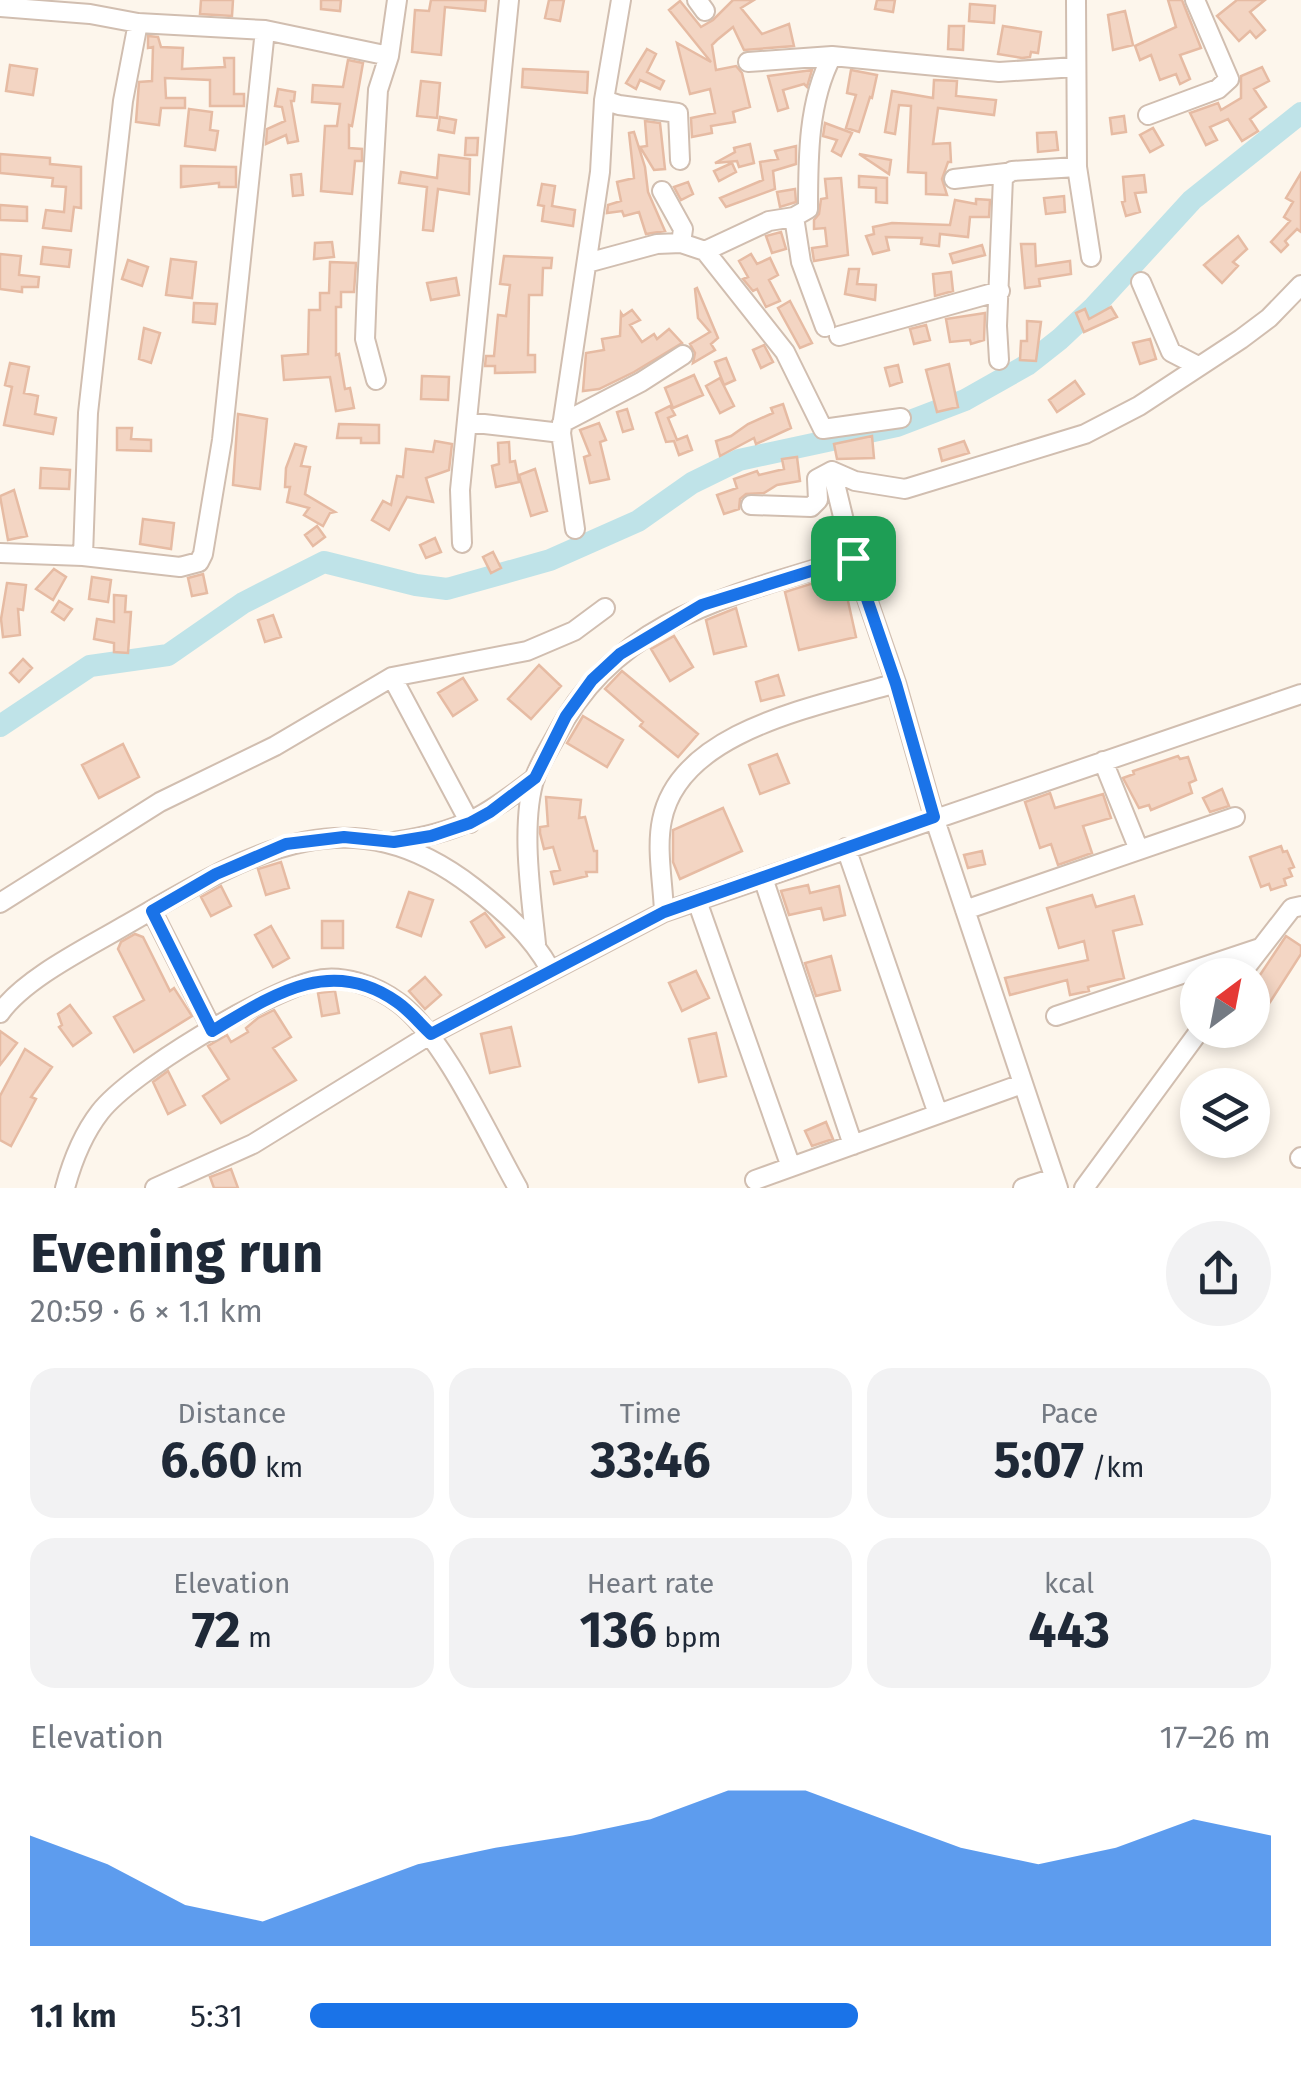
<!DOCTYPE html>
<html lang="en">
<head>
<meta charset="utf-8">
<style>
  :root { --surface:#fff; --page:#f2f2f3; --text:#1f2937; --muted:#747a83; --accent:#1a73e8 }
  body { margin:0; font-family:"Fira Sans",sans-serif; background:var(--page); color:var(--text); height:100vh; display:flex; flex-direction:column; font-size:38px; white-space:nowrap }
  * { box-sizing:border-box; margin:0 }
  p { font-size:32px; color:var(--muted) }
  .icon { flex:none; width:55px; height:55px; fill:none; stroke:currentColor; stroke-width:2; stroke-linecap:round; stroke-linejoin:round }
  .map { position:relative; height:1188px; overflow:hidden }
  .details { display:flex; flex-direction:column; background:var(--surface); flex:1 }
  .details>* { flex:none }
  .needle { width:65px; rotate:32deg }
  .fabs { position:absolute; left:1180px; top:958px; display:grid; gap:20px }
  .fabs a { display:grid; place-items:center; width:90px; height:90px; border-radius:50%; background:var(--surface); box-shadow:0 5px 15px #0003; font-size:50px }
  .pin { position:absolute; display:grid; place-items:center; width:85px; height:85px; color:#fff; margin:-42px; border-radius:20px; box-shadow:0 5px 15px #0006 }
  .round { display:grid; place-items:center; flex:none; width:105px; height:105px; border-radius:52px; background:var(--page) }
  .head { display:flex; align-items:center; justify-content:space-between; height:170px; padding:0 30px }
  h1 { font-size:55px; font-weight:700; line-height:75px }
  .figures { display:grid; grid-template-columns:repeat(3,1fr); gap:15px; height:170px; padding:10px 30px }
  .figures div { display:grid; align-content:center; border-radius:25px; background:var(--page); text-align:center }
  .figures b { font-size:50px; font-weight:700 }
  .figures small { font-size:28px; font-weight:400 }
  .figures p { font-size:28px }
  .chart { height:280px; padding:20px 30px }
  .chart p { display:flex; justify-content:space-between }
  .chart svg { width:100%; height:180px; margin-top:10px; fill:var(--accent); opacity:.7 }
  ul { padding:0 30px; list-style:none; font-size:32px }
  li { display:grid; grid-template-columns:160px 120px 1fr; align-items:center; height:75px }
  li i { height:25px; border-radius:12px; background:var(--accent) }
  .map>svg:first-child { display:block }
</style>
</head>
<body>
<div class="map">
<svg width="1301" height="1188" viewBox="0 0 1301 1188">
  <rect width="100%" height="100%" fill="#fdf6ec"/>
  <g fill="none" stroke-linecap="round" stroke-linejoin="round">
    <path stroke="#bfe3e8" stroke-width="22" d="M0,726L90,666L168,655L243,603L324,562L416,585L447,589L550,560L638,521L692,483L739,460L897,426L965,400L1027,365L1060,339L1094,307L1192,200L1301,113"/>
  </g>
  <path fill="#f3d5c3" stroke="#e6bba3" stroke-width="2.5" d="M201,0H233L232,16L200,14Z
    M321,0H341L340,11L321,9Z
    M431,0H486L485,11L445,7L441,55L412,52L415,10L429,11Z
    M549,0H564L560,21L545,18Z
    M733,0H754L741,8L762,34L789,24L794,46L744,50L733,27L717,40L712,45L716,70L736,66L742,73L750,107L733,112L735,122L711,126L712,133L692,137L691,118L715,113L710,89L690,94L677,43L711,62L669,10L680,1L701,27L713,20Z
    M877,0H895L893,12L875,9Z
    M1168,0H1182L1201,48L1180,55L1190,79L1180,84L1176,74L1160,80L1151,55L1140,60L1135,46L1176,27Z
    M1237,0H1265L1250,12L1265,30L1256,38L1250,31L1239,41L1217,16Z
    M970,4L995,6L994,23L969,21Z
    M1125,11L1133,45L1113,50L1108,15Z
    M949,26H964L963,50L948,49Z
    M1003,26L1041,32L1038,53L1031,52L1030,57L1022,58L998,54Z
    M148,36L158,37L161,47L183,48L182,69L225,67L224,58H234V94H244V106H210V80L165,78L166,98H185V108H161L159,125L136,122L139,82L152,81L153,47L148,48Z
    M647,49L656,54L647,72L664,81L660,89L640,80L636,89L626,83Z
    M348,60L363,63L352,126L349,125V148L362,149V161H355L352,194L321,191L325,126H337L340,104L312,102L313,85L343,87Z
    M10,65L37,69L33,95L6,91Z
    M1262,67L1269,81L1254,89L1266,107L1250,119L1258,131L1242,141L1228,119L1210,127L1217,140L1206,145L1190,113L1218,103L1221,110L1241,98V76Z
    M523,69L588,72L587,93L522,87Z
    M812,70L807,87L804,84L783,90L788,108L778,111L768,76Z
    M851,70L877,75L872,98L870,97L859,132L846,128L856,95L847,93Z
    M934,80L957,81L956,96L996,100L994,115L938,108L933,144L950,143L951,162H948L942,179L947,195L926,194V173L908,172L911,106L899,105L895,134L885,132L892,91L933,98Z
    M421,81L440,83L437,118L417,116Z
    M278,89L295,92L294,101H291L298,141L288,143L286,135L266,144L267,129L285,121L282,107L275,106Z
    M189,109L212,112L210,130L218,131L215,150L185,146Z
    M1124,116L1126,132L1112,134L1110,118Z
    M440,117L456,120L454,133L438,130Z
    M645,121L660,123L665,169L654,170L640,147L647,146Z
    M825,123L852,133L841,156L832,151L837,140L823,136Z
    M1153,128L1163,145L1150,152L1140,135Z
    M634,132L645,167L648,192L665,231L646,234L639,212L624,216L622,211L607,213L608,205L621,201L617,182L634,178L629,133Z
    M1056,132L1058,150L1038,152L1037,133Z
    M466,138H478L477,155H465Z
    M750,144L754,163L739,167L737,161L715,163L735,152L734,148Z
    M796,146V164L773,171L775,189L726,207L720,198L763,180L760,162L778,159L775,151Z
    M0,154L50,158V164L81,167V208L74,207L71,231L43,228L46,210L64,212L66,187L52,186L53,178L0,173Z
    M859,154L891,160L889,174Z
    M439,155L470,159L469,194L438,189L433,231L423,230L427,187L399,183L401,172L437,178Z
    M732,163L736,172L719,181L714,171Z
    M181,166L236,167V187H219V183L181,187Z
    M1301,173V232L1297,229L1285,241L1288,245L1281,252L1271,242L1290,221L1284,217L1293,202L1286,198Z
    M301,174L303,195L293,196L291,175Z
    M1144,175L1146,192L1135,193L1140,212L1126,216L1122,202L1125,201L1123,177Z
    M859,176L887,178V203L876,202V188L859,187Z
    M841,178L848,255L814,261L812,248L827,246L825,228L814,229V220L819,214L821,199L827,198L825,179Z
    M688,182L693,194L681,200L674,187Z
    M542,184L555,186L552,206L575,210L573,226L542,221L544,206L538,205Z
    M795,189L796,202L780,207L777,192Z
    M1064,196L1065,212L1046,214L1044,198Z
    M976,199L990,200L989,217H970L968,237L940,234L939,246L921,244L922,238L886,237L889,250L873,254L866,236L874,234L873,227L892,223L950,225L955,200L976,204Z
    M0,205L27,207V221L0,220Z
    M781,232L786,249L772,253L766,236Z
    M1238,236L1247,249L1233,262L1238,266L1222,283L1204,265Z
    M332,242L334,257L314,259L315,243Z
    M1021,244H1035L1036,266L1070,261L1071,274L1039,279L1040,286L1025,288Z
    M982,245L985,255L953,263L950,254Z
    M43,247L71,250L69,267L41,264Z
    M0,254L21,256L19,275L39,277L38,287H22V292L0,289Z
    M751,254L757,264L770,258L778,275L769,280L780,301L766,307L757,289L753,291L743,279L748,277L739,261Z
    M504,256L552,258L551,268H543L542,295H529L528,355H535V372L495,373V366H485L486,356H494L498,315L506,316L510,285L500,284Z
    M171,259L196,262L192,298L166,295Z
    M128,260L148,267L142,286L122,279Z
    M330,262L356,263L354,292H341V307H336V355L339,354L345,389L350,388L354,408L336,411L330,377L284,380L282,356L308,354L309,310H320V293H329Z
    M849,269H859L857,284L876,285L875,300L845,294Z
    M951,272L953,291L935,296L933,274Z
    M456,278L459,295L431,300L427,283Z
    M697,288L718,338L711,344L715,350L693,363L695,353L690,344L710,332L698,318L695,289Z
    M790,301L812,343L800,348L778,308Z
    M194,303L217,304L215,324L193,322Z
    M1111,307L1117,317L1084,332L1076,313L1085,309L1089,319Z
    M632,310L640,320L630,325L642,342L654,334L657,339L669,329L682,343L634,372L599,389L583,391L586,353L604,350L602,339L620,336L621,313L623,316Z
    M985,313L984,340L971,344L970,340L950,342L946,319Z
    M1027,321L1041,322L1036,361L1020,360L1021,341H1027Z
    M926,325L930,340L914,344L910,329Z
    M144,328L160,333L151,363L139,359Z
    M1150,339L1156,359L1140,364L1133,343Z
    M764,345L773,362L761,368L753,350Z
    M726,358L735,380L724,385L715,362Z
    M10,363L29,367L24,393L38,396L35,414L56,418L53,434L4,425L12,387L5,385Z
    M949,364L958,407L937,412L926,370Z
    M898,365L902,382L890,386L885,368Z
    M694,375L703,395L673,408L665,388Z
    M422,376L449,377L448,400L421,399Z
    M720,378L734,406L720,413L706,386Z
    M1075,381L1084,394L1057,412L1049,400Z
    M783,404L791,428L756,444L754,438L720,456L716,441L731,436L748,424L773,413L771,408Z
    M670,406L675,415L668,418L677,440L687,436L692,450L679,455L674,441L666,442L656,413Z
    M627,409L633,429L623,432L617,412Z
    M238,414L267,419L260,489L233,485Z
    M599,423L606,440L600,442L609,479L590,483L584,457L590,455L580,430Z
    M339,424L379,425V443H361V438H337Z
    M117,428H132L131,439L151,440V451L117,450Z
    M872,436L874,458L837,459L834,444Z
    M435,441L452,444L449,470L426,478L433,502L407,497L389,530L372,520L383,501L391,505L397,476L403,477L406,449L433,452Z
    M964,441L969,453L942,461L939,449Z
    M509,442L510,462L515,461L519,482L496,487L492,466L499,464L498,443Z
    M295,444L306,447L301,466L310,467L305,494L335,512L330,513L323,526L304,515L309,508L287,502L290,487H285L286,468Z
    M797,457L800,481L777,485L764,493L746,494L740,499L739,509L724,514L717,495L737,488L734,479L757,471L759,475L784,469L782,459Z
    M41,468L70,470L69,489L40,488Z
    M535,469L547,511L531,516L519,475Z
    M14,490L27,536L8,540L0,496Z
    M143,519L174,523L171,549L140,544Z
    M317,526L325,537L313,546L305,535Z
    M435,538L441,552L426,558L420,545Z
    M493,552L501,568L491,573L483,557Z
    M54,569L66,577L53,600L36,589Z
    M203,574L207,593L192,596L188,578Z
    M842,574L856,637L799,650L785,592Z
    M92,577L111,580L108,602L89,599Z
    M7,583L26,585L23,610L18,609L20,635L3,637L1,619Z
    M114,595L126,596L125,612H131L128,653L114,652V643L94,639L97,619L114,622Z
    M59,601L72,609L64,620L52,612Z
    M736,608L746,646L714,654L706,620Z
    M273,615L281,637L265,642L258,620Z
    M674,636L693,667L670,681L651,649Z
    M23,659L32,668L19,682L10,673Z
    M539,665L561,686L531,719L508,699Z
    M622,671L698,734L678,757L640,726L643,722L605,689Z
    M778,675L784,695L761,701L756,682Z
    M463,678L477,700L453,716L438,693Z
    M583,716L623,740L607,767L567,743Z
    M123,744L139,777L99,798L82,765Z
    M777,754L789,783L760,794L749,765Z
    M1178,756L1180,759L1188,757L1196,780L1189,783L1192,793L1151,810L1149,805L1139,808L1123,778L1134,774L1133,771Z
    M1222,789L1229,806L1210,812L1203,798Z
    M1050,793L1055,808L1103,794L1111,818L1083,826L1092,853L1058,865L1051,844L1040,848L1025,802Z
    M546,797L581,800L579,818L585,817L594,851H597V872H586L587,876L554,884L551,872L560,870L553,847L544,849L540,833V827L548,826Z
    M723,808L742,851L680,879L673,862V830Z
    M1281,846L1283,852L1287,851L1294,867L1289,869L1292,876L1284,879L1286,885L1271,890L1269,884L1261,887L1250,857Z
    M982,851L985,864L968,868L964,855Z
    M281,862L289,888L266,895L258,869Z
    M808,885L810,893L839,886L845,915L824,920L821,908L789,915L781,891Z
    M221,886L231,906L211,916L201,897Z
    M409,892L433,900L421,936L397,927Z
    M1092,895L1096,907L1134,896L1142,924L1113,931L1124,978L1088,987L1089,991L1070,995L1067,980L1010,995L1005,978L1088,960L1084,941L1059,948L1047,908Z
    M485,913L504,937L486,947L471,922Z
    M322,921H343V948H322Z
    M271,926L289,958L273,967L255,935Z
    M135,934L143,937L170,991L174,988L192,1016L134,1052L114,1017L144,1000L118,949L121,942Z
    M1286,936L1301,946V954L1252,1030V987Z
    M831,956L840,990L816,996L805,963Z
    M696,971L709,998L682,1011L669,983Z
    M425,977L441,995L425,1009L409,991Z
    M335,991L339,1013L322,1016L318,993Z
    M70,1005L91,1033L73,1046L59,1027L62,1025L58,1014Z
    M274,1010L291,1037L273,1048L296,1080L221,1123L203,1096L229,1079L208,1046L227,1035L231,1042L248,1032L246,1028L258,1018Z
    M511,1027L520,1066L490,1073L481,1034Z
    M0,1031L17,1043L0,1065Z
    M716,1033L726,1076L699,1082L689,1039Z
    M25,1049L52,1067L31,1097L36,1099L11,1146L0,1140V1096Z
    M168,1071L185,1105L168,1114L153,1082Z
    M826,1122L833,1139L812,1146L805,1131Z
    M231,1169L238,1188H214L210,1177Z"/>
  <g fill="none" stroke-linecap="round" stroke-linejoin="round">
    <g stroke="#d1beb0" stroke-width="22">
      <path id="minor" d="M697,0L705,11
        M1076,0L1077,167L1091,257
        M0,7L90,14L138,23L265,30L389,56
        M748,62L832,56
        M604,100L619,105L678,113L680,160
        M1148,115L1218,89L1229,79L1195,0
        M954,179L1006,173
        M662,191L683,229L681,243
        M794,217L801,262L825,327
        M705,251L769,221L794,217L808,209C808,158 808,101 832,56L999,72L1076,67
        M587,263L657,244L681,243L705,251L785,352L823,429L901,418
        M1141,282L1171,352L1198,366
        M839,336L1000,291
        M999,360L997,326L1003,177L1012,171L1077,167
        M376,380L365,339L367,287L378,90L389,56L397,0
        M467,422L561,433
        M562,423L641,382L683,355
        M832,471L853,558L896,683L934,817L1058,1188
        M751,505L811,507L818,500L817,479L832,471L855,481L905,489L1085,434L1139,406L1241,339L1269,318L1301,285
        M575,529L561,433L600,172L604,100L621,0
        M462,543L460,490L509,0
        M0,553L83,556L180,567L199,562L203,554L222,440L265,30
        M83,556L88,413L123,101L138,23
        M392,677L470,823
        M1103,761L1139,850
        M394,842C460,832 483,818 535,778
        M846,848L938,1114
        M763,878L853,1145
        M697,901L791,1167
        M0,903L160,802L275,746L392,677L527,651L574,631L605,608
        M965,910L1235,817
        M152,911L213,1031
        M664,912C663,883 656,848 662,820C680,729 821,706 896,683
        M536,944C531,895 520,824 535,777C540,763 549,749 556,736C616,617 737,594 853,558
        M1240,975L1292,908L1301,906
        M0,1013C25,978 87,948 124,926C243,858 345,788 473,887C504,911 531,935 550,969
        M1056,1016L1260,948
        M1300,1158L1301,1157
        M755,1180L1022,1084
        M65,1188C72,1162 83,1134 100,1112C131,1072 263,994 313,981C341,973 377,986 399,1003C444,1037 489,1137 518,1188
        M155,1188L253,1144L431,1034L664,912L1301,694
        M1023,1188L1054,1178
        M1084,1188L1200,1030"/>
    </g>
    <use href="#minor" stroke="#fff" stroke-width="18"/>
  </g>
  <g fill="none" stroke-linecap="round" stroke-linejoin="round">
    <g stroke="#fff" stroke-width="20">
      <path id="route" d="M853,558L896,684L934,817L664,912L431,1034C420,1024 410,1011 397,1002C331,955 272,995 212,1031L152,911L216,874L286,844L344,837L394,842L431,836L470,823L490,812L535,778L566,716L592,680L620,654L702,605Z"/>
    </g>
    <use href="#route" stroke="#1a73e8" stroke-width="12"/>
  </g>
</svg>
<div class="fabs">
<a><svg class="needle" viewBox="-14 -14 28 28"><path d="M0-13l5 13h-10z" fill="#e53935"/><path d="M0 13l5-13h-10z" fill="#747a83"/></svg></a>
<a><svg class="icon" aria-label="layers" viewBox="0 0 24 24"><path d="M12 4l9 5-9 5-9-5zM3 14l9 5 9-5"/></svg></a>
</div>
<div class="pin" style="left:853px;top:558px;background:#1e9e55"><svg class="icon" aria-label="arrive" viewBox="0 0 24 24"><path d="M6 21V4h12l-3 4 3 4H6"/></svg></div>
</div>
<section class="details">
<div class="head"><div><h1>Evening run</h1><p>20:59 · 6 × 1.1 km</p></div><a class="round"><svg class="icon" aria-label="share" viewBox="0 0 24 24"><path d="M12 15V3M7 8l5-5 5 5M5 13v7h14v-7"/></svg></a></div>
<div class="figures">
<div><p>Distance</p><b>6.60<small> km</small></b></div>
<div><p>Time</p><b>33:46</b></div>
<div><p>Pace</p><b>5:07<small> /km</small></b></div>
</div>
<div class="figures">
<div><p>Elevation</p><b>72<small> m</small></b></div>
<div><p>Heart rate</p><b>136<small> bpm</small></b></div>
<div><p>kcal</p><b>443</b></div>
</div>
<div class="chart"><p><span>Elevation</span>17–26 m</p>
<svg viewBox="0 0 160 44" preserveAspectRatio="none"><path d="M0 44V17L10 24L20 34L30 38L40 31L50 24L60 20L70 17L80 13L90 6L100 6L110 13L120 20L130 24L140 20L150 13L160 17V44z"/></svg>
</div>
<ul>
<li><b>1.1 km</b>5:31<i style="width:57%"></i></li>
</ul>
</section>
</body>
</html>
